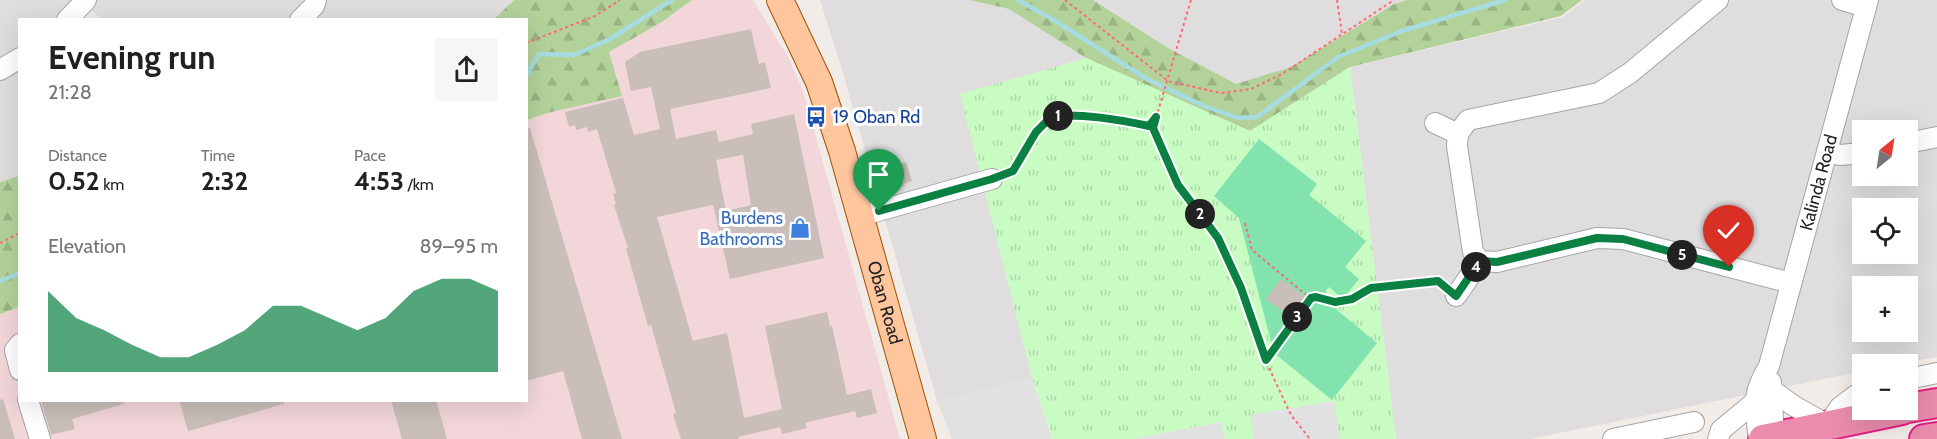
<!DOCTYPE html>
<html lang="en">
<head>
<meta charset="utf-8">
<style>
  :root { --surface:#fff; --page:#f6f6f6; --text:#202124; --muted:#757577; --accent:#0b8043 }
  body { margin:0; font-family:Cabin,sans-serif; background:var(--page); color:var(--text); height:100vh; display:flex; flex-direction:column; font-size:22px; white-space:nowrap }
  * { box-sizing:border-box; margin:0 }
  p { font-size:20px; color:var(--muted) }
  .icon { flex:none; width:33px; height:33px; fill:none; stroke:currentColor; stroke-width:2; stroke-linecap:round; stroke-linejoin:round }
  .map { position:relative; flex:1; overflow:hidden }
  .details { position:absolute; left:18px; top:18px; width:510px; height:384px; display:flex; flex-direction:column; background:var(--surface); border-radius:0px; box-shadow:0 6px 24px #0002 }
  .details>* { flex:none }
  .needle { width:39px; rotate:30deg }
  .tools { position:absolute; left:1852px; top:120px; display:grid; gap:12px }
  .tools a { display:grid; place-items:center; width:66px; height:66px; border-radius:0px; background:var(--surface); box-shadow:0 6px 24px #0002; font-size:30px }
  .pin { position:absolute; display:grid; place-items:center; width:51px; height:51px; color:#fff; margin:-62px -26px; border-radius:50% 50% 50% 0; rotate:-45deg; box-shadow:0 0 6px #0007 }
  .pin .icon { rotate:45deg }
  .km { position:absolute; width:30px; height:30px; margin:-15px; border-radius:50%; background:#222; color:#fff; font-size:16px; line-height:30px; text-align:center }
  .round { display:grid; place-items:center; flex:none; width:63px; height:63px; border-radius:0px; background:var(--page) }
  .head { display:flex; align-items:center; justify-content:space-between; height:102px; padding:0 30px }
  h1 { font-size:33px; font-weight:800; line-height:45px }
  .metrics { display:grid; grid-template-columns:repeat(3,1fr); gap:9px; height:102px; padding:6px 30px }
  .metrics div { display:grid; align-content:center }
  .metrics b { font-size:26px; font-weight:800 }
  .metrics small { font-size:16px; font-weight:400 }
  .metrics p { font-size:16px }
  .chart { height:168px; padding:12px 30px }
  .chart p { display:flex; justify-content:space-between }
  .chart svg { width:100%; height:108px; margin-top:6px; fill:var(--accent); opacity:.7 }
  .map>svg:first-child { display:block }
</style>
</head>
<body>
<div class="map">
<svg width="1937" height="439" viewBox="0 0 1937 439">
  <defs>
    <pattern id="forest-firs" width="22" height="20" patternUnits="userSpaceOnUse" patternTransform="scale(1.5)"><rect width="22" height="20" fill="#b3d29a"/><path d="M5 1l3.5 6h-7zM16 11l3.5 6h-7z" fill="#9ab484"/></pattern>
    <pattern id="park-tufts" width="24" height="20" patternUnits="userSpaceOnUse" patternTransform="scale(1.5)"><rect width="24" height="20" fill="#c8fcc3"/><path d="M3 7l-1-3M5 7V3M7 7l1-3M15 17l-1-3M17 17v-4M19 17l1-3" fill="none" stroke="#acd8a7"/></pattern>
  </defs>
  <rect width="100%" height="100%" fill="#f1ece7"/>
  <path fill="#dfddde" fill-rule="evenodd" d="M0,0H514L494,20H103L92,11L83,19L20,20L19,176L0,182Z
    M820,0H969L1009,9L1086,58L961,95L1032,378L937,401L840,63Z
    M1093,0H1407L1394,4L1291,67L1236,84L1168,48Z
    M1585,0H1937V357L1897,364H1863V371L1530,439H1396L1350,67L1563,17ZM1863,130H1908V176H1863ZM1863,208H1908V254H1863ZM1863,286H1908V332H1863Z"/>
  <path fill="#f2d6d9" d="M692,0H753L788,57L803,91L900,439H0V314L19,307L20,400H526L527,120L547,113L622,96L609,52L662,22Z"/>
  <path fill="url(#forest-firs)" d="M514,0H692L662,22L609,52L622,96L547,113L527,120L526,20L494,19Z
    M969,0H1093L1168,48L1236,84L1291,67L1394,4L1407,0H1582L1561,16L1350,67L1250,131L1086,58L1009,9Z
    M19,176V307L0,314V182Z"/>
  <path fill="url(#park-tufts)" d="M1086,58L1250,131L1350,67L1396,439H1225L1220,422L1133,439H1052L1032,378L960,94Z"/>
  <path fill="#82e3ae" d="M1259,139L1317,184L1309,195L1366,241L1345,267L1359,279L1343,299L1329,287L1321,297L1377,343L1332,400L1274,353L1239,218L1214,196Z"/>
  <path fill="#e1e1e1" d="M1032,378L1052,439H952L937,401Z
    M1334,401L1340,439H1254L1250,415Z
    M1221,422L1225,439H1133Z"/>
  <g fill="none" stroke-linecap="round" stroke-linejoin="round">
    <path stroke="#a6dce0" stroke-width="4.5" d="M1018,0L1054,20L1145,78L1204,106L1238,118L1257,117L1338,57L1402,31L1505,0
      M526,76L539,54L574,55L608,40L672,0
      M0,281L20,273"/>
  </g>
  <path fill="#c9beba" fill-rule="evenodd" d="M751,29L759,64L765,62L771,88L670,109L676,139L716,130L719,142L753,134L751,124L794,114L824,258L730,279L713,205L657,217L693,341L727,333L744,418L782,409L765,326L827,312L830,326H832L847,395L871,389L877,413L857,418L855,411L805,423L807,428L782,434L780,427L738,437L739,439H681L673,415L676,413L651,325L648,326L626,248H628L614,205L616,204L613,194L616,193L597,129L588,132L587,127L576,130L575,125L569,127L565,112L623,98L634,135L660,129L651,87L631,91L625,62L640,52ZM743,155L751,205L726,211L716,160Z
    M530,128L622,439H582L563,371L526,381V129Z
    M906,162L912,181L904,184L905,186L877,194L871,172Z
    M1281,279L1308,299L1293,319L1266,299Z
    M3,399L15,439H0V400Z
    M41,400H123L124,404L72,419L75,429L51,435Z
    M179,400H284V404L188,431Z
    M391,400H436L447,439H402Z"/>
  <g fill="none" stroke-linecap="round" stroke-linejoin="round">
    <g stroke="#a5a5a5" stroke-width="22">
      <g id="minor">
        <path d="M1718,0L1630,73L1599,93L1468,120L1458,134L1457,146L1473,252L1480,261L1497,262L1597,238L1623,239L1791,283"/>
        <path d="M1842,0L1866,7"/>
        <path d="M67,20L86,0"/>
        <path d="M300,20L314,6L316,0"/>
        <path d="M0,70L20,58"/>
        <path d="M1435,123L1458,134"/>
        <path d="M1908,143L1937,137"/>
        <path d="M1827,152L1840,155L1863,153"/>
        <path d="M860,216L992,179"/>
        <path d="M1456,296L1480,261"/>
        <path d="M20,344L15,350L20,370"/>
        <path d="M1908,379L1937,373"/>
        <path d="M1771,382L1774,439"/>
        <path d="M1773,391L1794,406L1828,425L1840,407L1863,390"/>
        <path d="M28,400L40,439"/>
        <path d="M1613,439L1694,422"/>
        <path d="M1718,439L1721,430L1755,402"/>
        <path id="s1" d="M1759,439C1755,406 1751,396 1769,366L1868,0"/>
      </g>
    </g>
    <g stroke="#9d5000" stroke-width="28">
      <g id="major">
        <path id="s2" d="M780,0L819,82L842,151L923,439"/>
      </g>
    </g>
    <g stroke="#e32082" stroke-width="32">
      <path id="highway" d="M1908,408L1937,403
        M1763,439L1902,410
        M1924,439L1937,437"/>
    </g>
    <path stroke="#ff6a72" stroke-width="2" stroke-dasharray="3 3" stroke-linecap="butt" d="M1065,0L1168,81L1221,93L1251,89L1282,74L1394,0
      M1191,0L1153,128L1178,185L1218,238L1241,288L1269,368L1291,415L1310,439
      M1337,0L1342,34
      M526,43L595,16L620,0
      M1007,173L1013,171L1036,132L1052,116C1085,114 1116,119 1149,126L1154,119
      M1245,223L1252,250L1311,299
      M0,243L20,233
      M1266,360L1311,299L1316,297L1335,302L1352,299L1371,288L1438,281L1442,285"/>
    <use href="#minor" stroke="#fff" stroke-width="20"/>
    <use href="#major" stroke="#ffc69e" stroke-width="26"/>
    <use href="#highway" stroke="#eb8cad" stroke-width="28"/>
  </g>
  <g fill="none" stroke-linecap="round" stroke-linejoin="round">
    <g stroke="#fff" stroke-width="12">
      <path id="route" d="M879,211L992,179L1013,171L1036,132L1052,116C1085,114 1116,119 1149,126L1156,117L1153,128L1178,185L1218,238L1241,288L1266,360L1311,298L1316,297L1335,302L1352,299L1371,288L1438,281L1456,296L1480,261L1497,262L1597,238L1623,239L1729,267"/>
    </g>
    <use href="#route" stroke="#0b8043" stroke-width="8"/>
  </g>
  <defs>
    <g id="bus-bare" transform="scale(1.62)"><path d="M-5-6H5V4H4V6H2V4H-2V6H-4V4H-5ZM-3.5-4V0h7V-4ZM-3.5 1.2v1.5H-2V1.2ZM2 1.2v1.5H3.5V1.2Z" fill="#1a4fb4" stroke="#fff" stroke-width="2.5" paint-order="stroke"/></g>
    <g id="shop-bare" transform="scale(1.62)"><path d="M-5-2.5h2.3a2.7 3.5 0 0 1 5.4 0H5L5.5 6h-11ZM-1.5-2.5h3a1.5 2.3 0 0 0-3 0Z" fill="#3f7fe0" stroke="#fff" stroke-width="2.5" paint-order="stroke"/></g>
  </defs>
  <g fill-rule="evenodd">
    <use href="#bus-bare" x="816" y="117"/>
    <use href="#shop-bare" x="800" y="228"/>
  </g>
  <g text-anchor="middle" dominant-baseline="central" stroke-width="6" stroke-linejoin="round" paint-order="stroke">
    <g font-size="18" fill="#164399" stroke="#fff" text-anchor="start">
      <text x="833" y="117">19 Oban Rd</text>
    </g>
    <g font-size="18" fill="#212121" stroke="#fff">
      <text stroke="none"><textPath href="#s1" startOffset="266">Kalinda Road</textPath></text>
      <text stroke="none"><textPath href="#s2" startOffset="321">Oban Road</textPath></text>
    </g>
    <g font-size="18" fill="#366cbe" stroke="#fff" text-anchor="end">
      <text x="783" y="218">Burdens<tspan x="783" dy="21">Bathrooms</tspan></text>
    </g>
  </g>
</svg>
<div class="tools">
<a><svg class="needle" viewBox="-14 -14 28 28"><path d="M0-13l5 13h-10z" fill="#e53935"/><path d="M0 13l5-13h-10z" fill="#757577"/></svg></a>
<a><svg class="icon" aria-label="locate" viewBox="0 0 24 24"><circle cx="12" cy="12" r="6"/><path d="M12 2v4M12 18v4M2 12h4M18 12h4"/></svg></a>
<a>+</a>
<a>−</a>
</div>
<div class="pin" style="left:879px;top:211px;background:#1e9e55"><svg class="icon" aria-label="arrive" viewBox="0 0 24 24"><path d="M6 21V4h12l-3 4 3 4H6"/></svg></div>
<div class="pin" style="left:1729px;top:267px;background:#d93025"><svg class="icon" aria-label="check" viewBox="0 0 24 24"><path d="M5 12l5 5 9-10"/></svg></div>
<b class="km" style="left:1058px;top:116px">1</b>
<b class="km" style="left:1200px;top:214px">2</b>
<b class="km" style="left:1297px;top:317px">3</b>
<b class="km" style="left:1476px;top:267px">4</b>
<b class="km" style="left:1682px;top:255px">5</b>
<section class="details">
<div class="head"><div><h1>Evening run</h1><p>21:28</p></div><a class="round"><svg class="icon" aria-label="share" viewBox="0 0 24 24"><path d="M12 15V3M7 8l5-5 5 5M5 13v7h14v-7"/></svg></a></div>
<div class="metrics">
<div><p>Distance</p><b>0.52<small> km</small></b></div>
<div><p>Time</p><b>2:32</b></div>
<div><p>Pace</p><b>4:53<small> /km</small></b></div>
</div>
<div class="chart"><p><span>Elevation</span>89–95 m</p>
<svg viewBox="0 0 160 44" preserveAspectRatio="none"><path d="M0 44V11L10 22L20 27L30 33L40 38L50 38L60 33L70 27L80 17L90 17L100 22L110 27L120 22L130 11L140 6L150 6L160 11V44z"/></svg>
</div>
</section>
</div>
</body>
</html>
